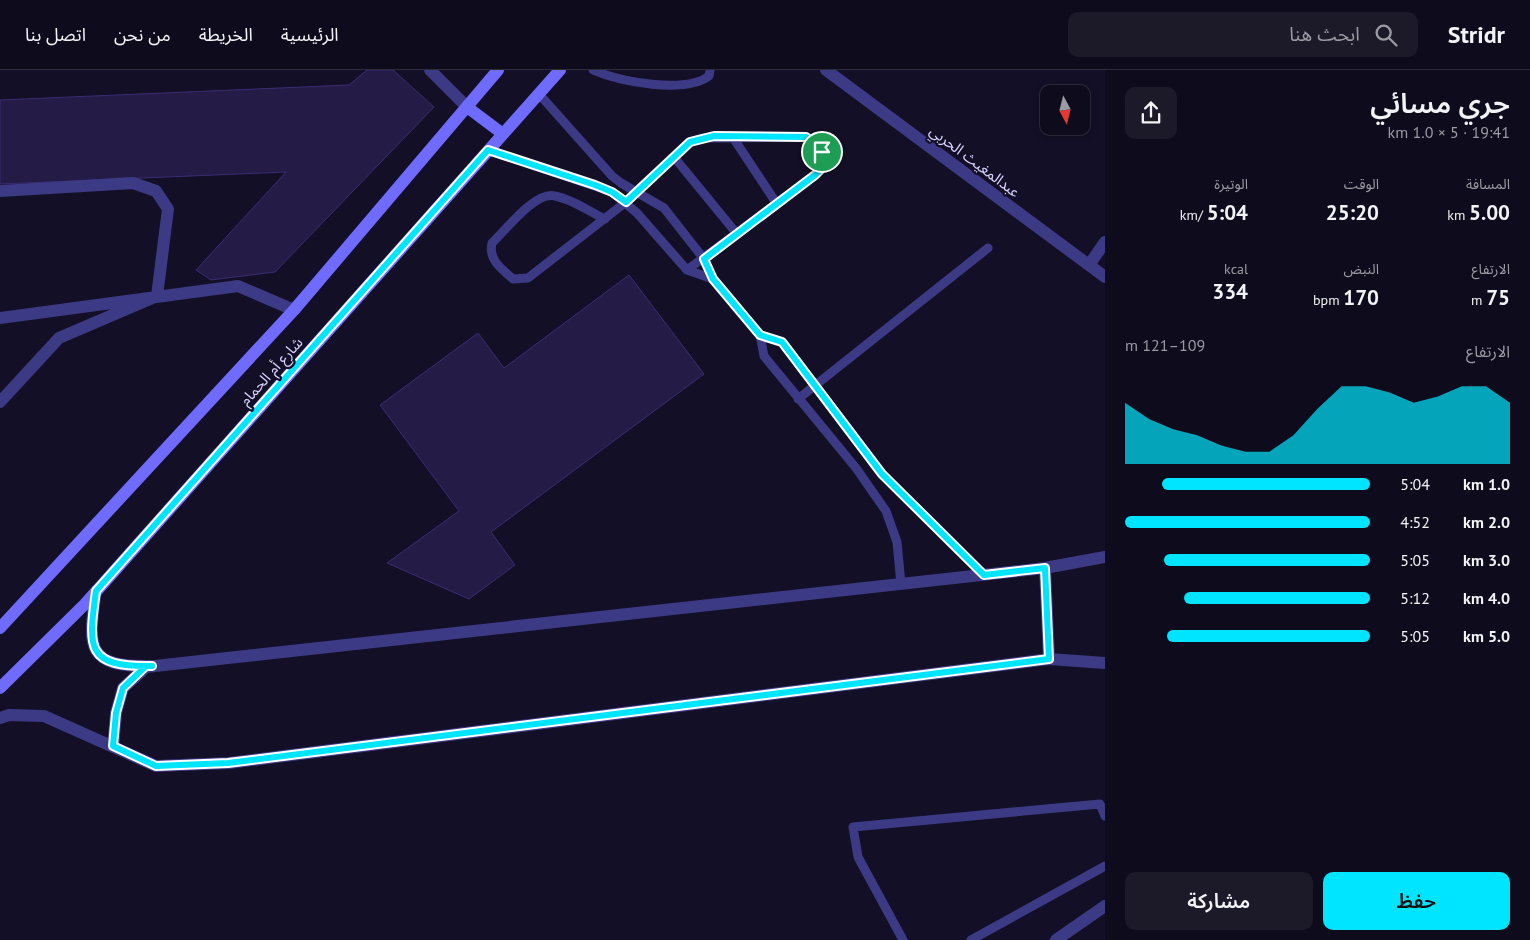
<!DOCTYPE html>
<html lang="ar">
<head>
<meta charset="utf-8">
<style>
  :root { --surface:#0e0b1c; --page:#1c1929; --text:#f1f3f6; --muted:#9b9ba3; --line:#2e2b3b; --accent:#00e5ff }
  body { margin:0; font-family:"PT Sans","Noto Sans Arabic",sans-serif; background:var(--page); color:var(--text); direction:rtl; height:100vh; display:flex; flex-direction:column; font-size:19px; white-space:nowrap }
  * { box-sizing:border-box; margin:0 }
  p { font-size:16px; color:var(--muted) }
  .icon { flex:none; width:28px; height:28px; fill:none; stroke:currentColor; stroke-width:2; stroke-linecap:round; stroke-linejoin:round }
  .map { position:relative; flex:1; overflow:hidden; direction:ltr }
  .details { display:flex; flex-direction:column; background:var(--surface); width:425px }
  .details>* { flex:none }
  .needle { width:32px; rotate:173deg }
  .tools { position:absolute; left:1040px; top:15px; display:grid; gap:10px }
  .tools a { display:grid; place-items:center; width:50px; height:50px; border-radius:10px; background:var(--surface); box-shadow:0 2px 8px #0003,0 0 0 1px var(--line); font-size:25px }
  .pin { position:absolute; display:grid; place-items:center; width:42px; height:42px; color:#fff; margin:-21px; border:2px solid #fff; border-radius:50%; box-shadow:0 1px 5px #0007 }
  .round { display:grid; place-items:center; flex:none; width:52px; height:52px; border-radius:10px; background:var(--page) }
  .headline { display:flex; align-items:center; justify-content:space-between; height:85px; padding:0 20px }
  h1 { font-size:28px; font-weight:600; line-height:38px }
  .metrics { display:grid; grid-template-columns:repeat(3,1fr); gap:8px; height:85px; padding:5px 20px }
  .metrics div { display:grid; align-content:center }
  .metrics b { font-size:21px; font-weight:600 }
  .metrics small { font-size:14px; font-weight:400 }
  .metrics p { font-size:14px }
  .chart { height:140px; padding:10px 20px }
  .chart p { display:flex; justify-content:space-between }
  .chart svg { width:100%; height:90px; margin-top:5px; fill:var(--accent); opacity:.7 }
  .primary-button { display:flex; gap:10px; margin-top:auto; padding:10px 20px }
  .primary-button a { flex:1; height:58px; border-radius:10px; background:var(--accent); color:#111; font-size:20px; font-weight:600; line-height:58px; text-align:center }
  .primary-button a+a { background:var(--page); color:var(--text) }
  ul { padding:0 20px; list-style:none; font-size:16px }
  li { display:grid; grid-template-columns:80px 60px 1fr; align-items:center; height:38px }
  li i { height:12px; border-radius:6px; background:var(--accent) }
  header { display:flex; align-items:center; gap:30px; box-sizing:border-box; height:70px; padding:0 25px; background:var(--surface); border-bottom:1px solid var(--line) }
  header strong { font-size:24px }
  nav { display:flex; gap:28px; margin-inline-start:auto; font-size:18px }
  .search { width:350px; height:45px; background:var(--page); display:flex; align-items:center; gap:12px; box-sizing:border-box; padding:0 18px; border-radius:10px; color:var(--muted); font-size:19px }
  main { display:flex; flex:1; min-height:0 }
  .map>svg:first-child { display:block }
</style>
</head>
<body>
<header>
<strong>Stridr</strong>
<div class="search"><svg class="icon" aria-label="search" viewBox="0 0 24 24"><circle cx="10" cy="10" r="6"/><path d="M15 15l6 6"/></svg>ابحث هنا</div>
<nav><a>الرئيسية</a><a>الخريطة</a><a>من نحن</a><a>اتصل بنا</a></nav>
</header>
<main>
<section class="details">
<div class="headline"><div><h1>جري مسائي</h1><p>19:41 · 5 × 1.0 km</p></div><a class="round"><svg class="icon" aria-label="share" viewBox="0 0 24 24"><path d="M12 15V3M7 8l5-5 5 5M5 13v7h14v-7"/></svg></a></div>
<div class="metrics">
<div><p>المسافة</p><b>5.00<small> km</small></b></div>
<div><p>الوقت</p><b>25:20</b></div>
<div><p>الوتيرة</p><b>5:04<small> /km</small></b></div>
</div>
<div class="metrics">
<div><p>الارتفاع</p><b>75<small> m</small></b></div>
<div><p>النبض</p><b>170<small> bpm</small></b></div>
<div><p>kcal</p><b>334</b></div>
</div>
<div class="chart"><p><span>الارتفاع</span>109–121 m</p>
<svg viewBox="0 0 160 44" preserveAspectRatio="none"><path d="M0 44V14L10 22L20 27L30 30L40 35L50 38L60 38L70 30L80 17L90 6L100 6L110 9L120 14L130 11L140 6L150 6L160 14V44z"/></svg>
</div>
<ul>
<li><b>1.0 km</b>5:04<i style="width:85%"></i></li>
<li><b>2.0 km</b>4:52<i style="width:100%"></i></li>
<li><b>3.0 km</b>5:05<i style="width:84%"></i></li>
<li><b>4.0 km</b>5:12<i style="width:76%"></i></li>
<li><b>5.0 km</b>5:05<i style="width:83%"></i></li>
</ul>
<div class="primary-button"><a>حفظ</a><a>مشاركة</a></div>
</section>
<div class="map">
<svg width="1105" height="870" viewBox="0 0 1105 870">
  <rect width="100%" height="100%" fill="#130f26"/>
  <path fill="#241b47" stroke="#3b2d73" d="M367,0H393L434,37L275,202L211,210L196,200L286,102L0,114V30L349,15Z
    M629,205L704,304L491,462L515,495L469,529L387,493L459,441L380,335L478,263L504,298Z"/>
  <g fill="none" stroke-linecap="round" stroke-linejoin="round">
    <path stroke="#3d3a85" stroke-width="9" d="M593,0C620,12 685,24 709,6L710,0
      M539,24L612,106L621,113L664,138L704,189L713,209L760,265L764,286L856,398L886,441L897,472L901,514
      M732,66L777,134
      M488,80L612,122L637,143L687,200L713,209
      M674,87L737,164
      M605,149C590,142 572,129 555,126C535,121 506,160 492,173C488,190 502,199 513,209L528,208L626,132L690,72L702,68L806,67C818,74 822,81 826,94L815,105L687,200
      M760,265L782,272L882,404L984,505
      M798,329L988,178
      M903,870L858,787L853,757L1100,734L1105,746
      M971,870L1105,796"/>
    <path stroke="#3d3a85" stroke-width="12" d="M430,0L467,37
      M826,0L1105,207
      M0,121L133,113L156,121L168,139L157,226L59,268L0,332
      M1089,195L1105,172
      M0,248L238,216L294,240"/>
    <path stroke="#3d3a85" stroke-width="12" d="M1045,498L1049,589
      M96,521C88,576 85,597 150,596
      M0,648L9,645L44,646L156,696L229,693L1049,589L1105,593
      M113,677L116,643L123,618L146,597L1045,498L1105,487
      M1056,870L1105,836"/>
    <path stroke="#6f6bff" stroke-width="12" d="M467,37L503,64
      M0,558L294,240L498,0
      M0,618L85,534L560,0"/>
  </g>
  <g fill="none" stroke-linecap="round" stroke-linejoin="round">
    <g stroke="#fff" stroke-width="10">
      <path id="route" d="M714,66L806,67C818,74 822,81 826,94L815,105L704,189L713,209L760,265L782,272L882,404L984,505L1045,498L1049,589L228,693L156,696L113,676L116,643L123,618L146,596H152C86,597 88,579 96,521L488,80L595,115L612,122L626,132L690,72Z"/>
    </g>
    <use href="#route" stroke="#00e5ff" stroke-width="6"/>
  </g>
  <g text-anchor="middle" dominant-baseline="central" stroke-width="4.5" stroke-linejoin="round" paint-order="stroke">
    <g font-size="15" fill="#d9d4ff" stroke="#130f26">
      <text transform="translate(975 91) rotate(37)">عبدالمغيث الحربي</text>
      <text transform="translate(271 301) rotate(-48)">شارع أم الحمام</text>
    </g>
  </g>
</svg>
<div class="tools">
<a><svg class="needle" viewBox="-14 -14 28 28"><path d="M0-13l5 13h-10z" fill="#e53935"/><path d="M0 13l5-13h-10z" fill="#9b9ba3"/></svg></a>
</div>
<div class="pin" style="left:822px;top:82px;background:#1e9e55"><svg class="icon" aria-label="arrive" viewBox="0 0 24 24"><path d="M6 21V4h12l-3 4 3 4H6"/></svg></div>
</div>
</main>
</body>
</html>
